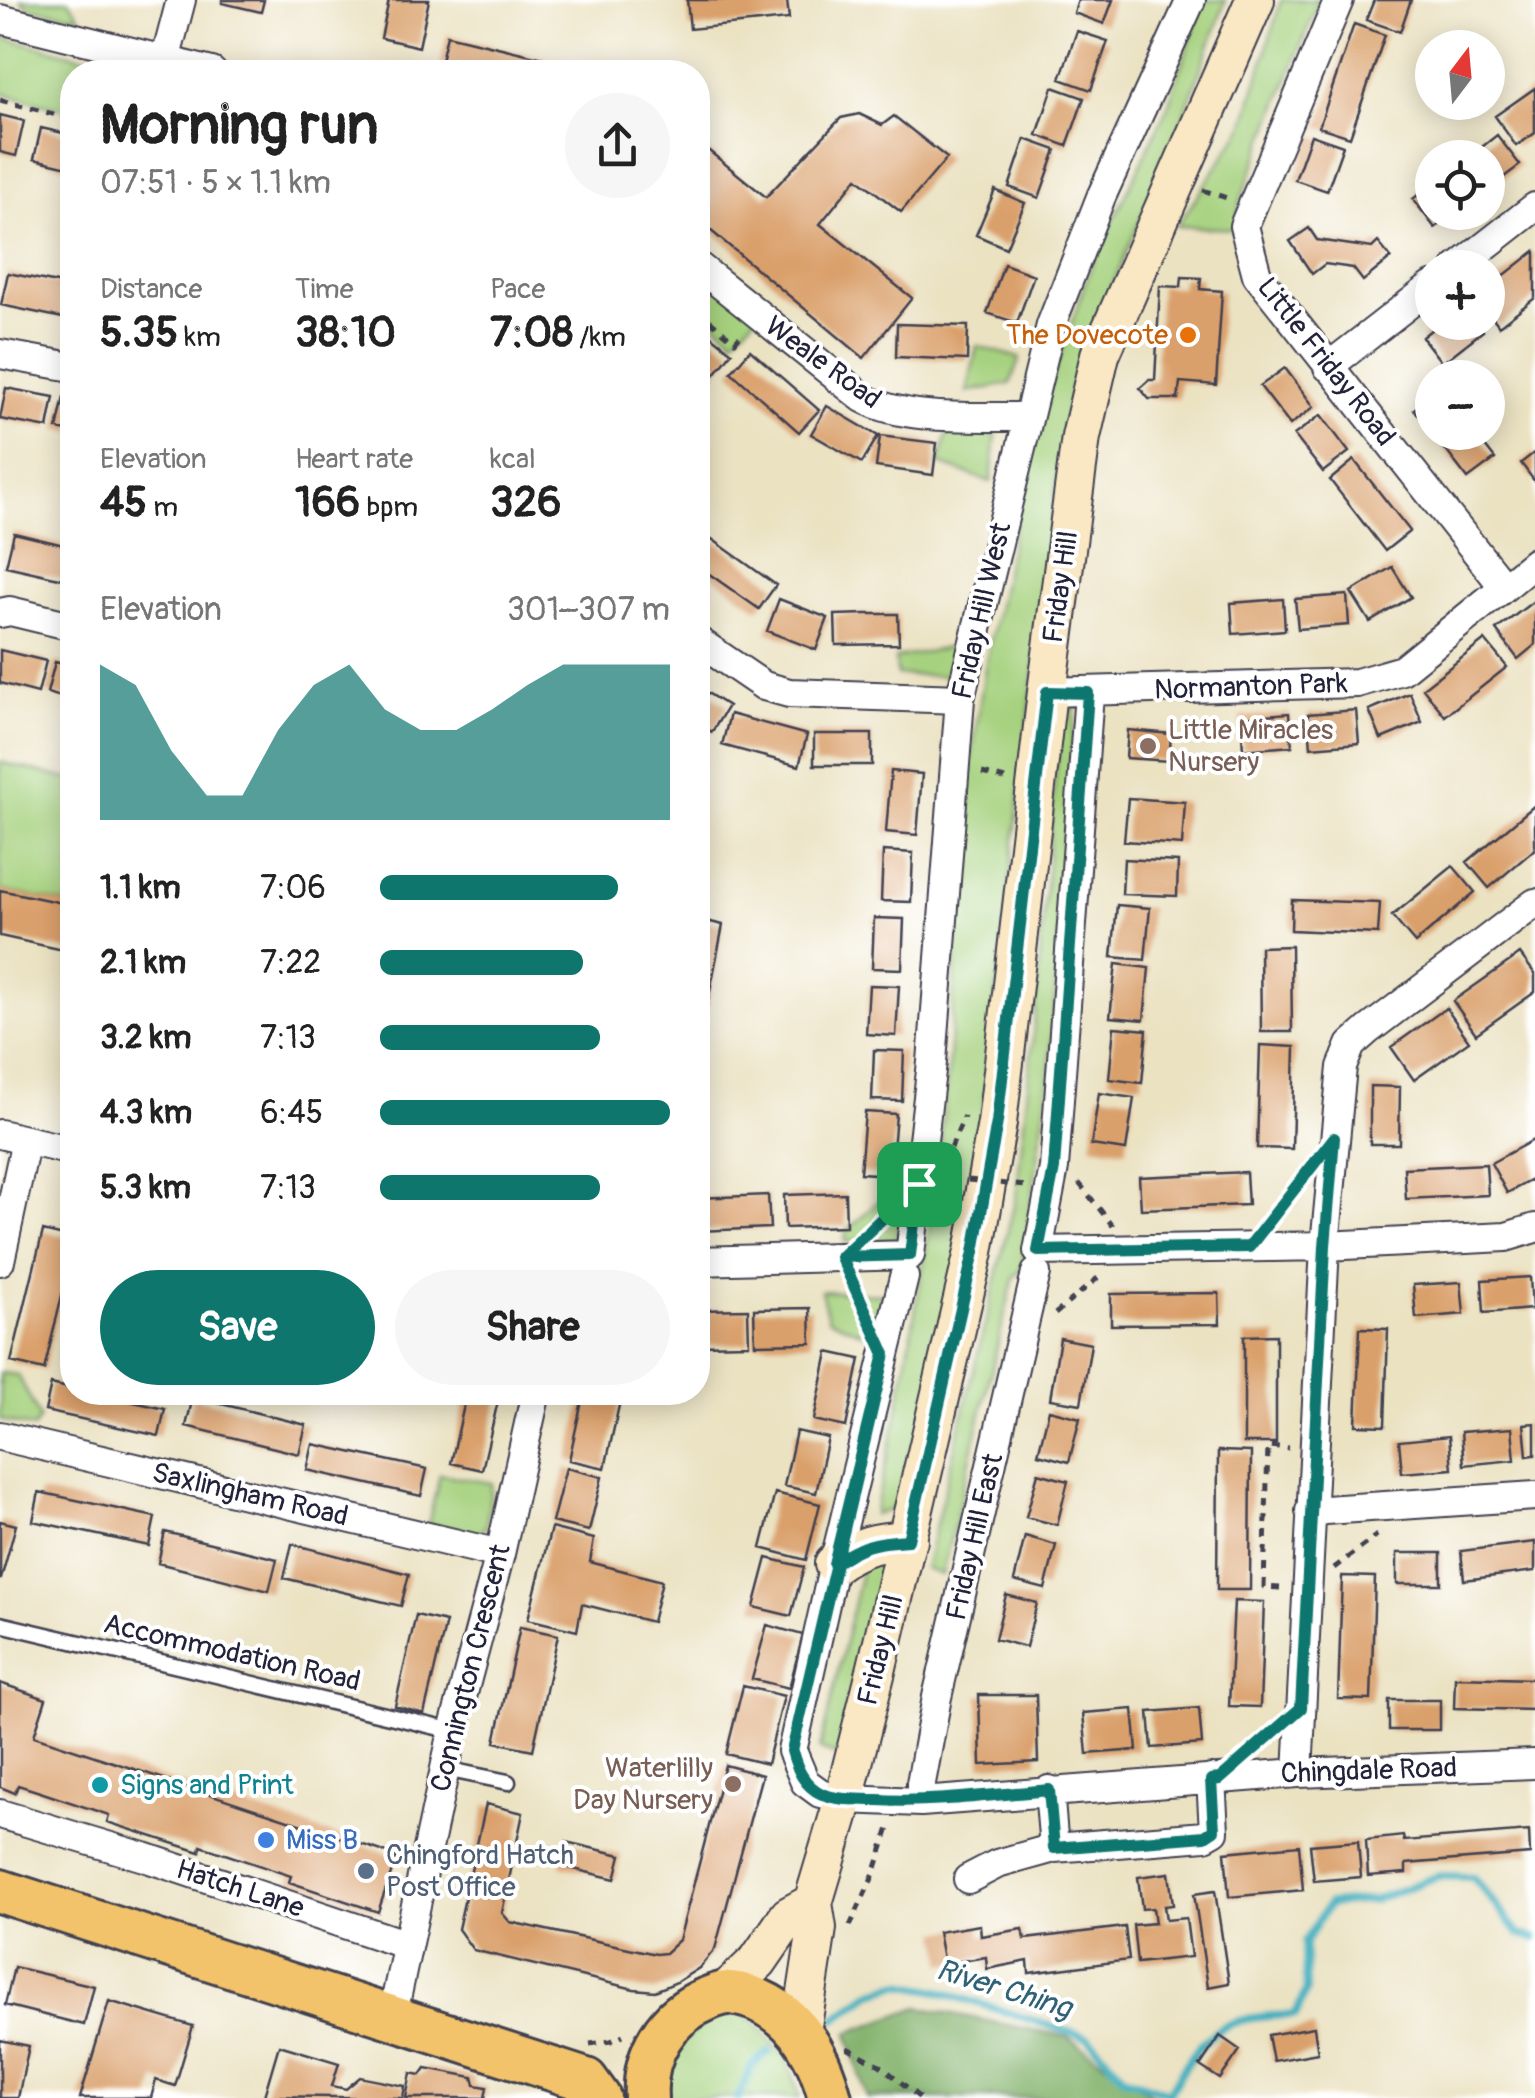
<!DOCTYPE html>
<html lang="en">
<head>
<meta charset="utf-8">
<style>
  :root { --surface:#fff; --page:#f6f6f6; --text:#222; --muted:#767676; --accent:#0f766e }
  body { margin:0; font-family:Pangolin,sans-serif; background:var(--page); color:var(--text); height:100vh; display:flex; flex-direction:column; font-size:38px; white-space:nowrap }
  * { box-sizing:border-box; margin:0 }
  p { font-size:32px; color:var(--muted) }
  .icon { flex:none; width:55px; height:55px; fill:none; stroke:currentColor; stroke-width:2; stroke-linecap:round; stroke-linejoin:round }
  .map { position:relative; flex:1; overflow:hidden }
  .drawer { position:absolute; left:60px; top:60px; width:650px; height:1345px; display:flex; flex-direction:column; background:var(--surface); border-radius:40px; box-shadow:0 5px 25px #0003 }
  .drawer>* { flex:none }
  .needle { width:65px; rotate:16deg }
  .fabs { position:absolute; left:1415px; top:30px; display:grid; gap:20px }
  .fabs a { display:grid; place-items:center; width:90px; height:90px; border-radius:50%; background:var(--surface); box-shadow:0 5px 25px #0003; font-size:50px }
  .pin { position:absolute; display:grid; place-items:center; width:85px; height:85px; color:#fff; margin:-42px; border-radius:20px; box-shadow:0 5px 15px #0006 }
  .round { display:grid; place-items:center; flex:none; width:105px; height:105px; border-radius:52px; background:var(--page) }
  .overview { display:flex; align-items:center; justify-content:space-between; height:170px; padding:0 40px }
  h1 { font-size:55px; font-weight:800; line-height:75px }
  .figures { display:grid; grid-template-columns:repeat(3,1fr); gap:15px; height:170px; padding:10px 40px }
  .figures div { display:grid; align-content:center }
  .figures b { font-size:42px; font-weight:800 }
  .figures small { font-size:28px; font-weight:400 }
  .figures p { font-size:28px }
  .chart { height:280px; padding:20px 40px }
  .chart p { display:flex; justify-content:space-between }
  .chart svg { width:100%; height:180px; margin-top:10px; fill:var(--accent); opacity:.7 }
  .button { display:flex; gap:20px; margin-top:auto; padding:20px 40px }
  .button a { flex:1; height:115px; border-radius:60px; background:var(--accent); color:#fff; font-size:40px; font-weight:800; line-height:115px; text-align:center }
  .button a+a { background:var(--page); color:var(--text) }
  ul { padding:0 40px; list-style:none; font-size:32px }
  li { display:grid; grid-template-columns:160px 120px 1fr; align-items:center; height:75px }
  li i { height:25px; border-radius:12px; background:var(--accent) }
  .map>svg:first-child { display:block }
</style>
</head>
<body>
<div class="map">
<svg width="1535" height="2098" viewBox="0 0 1535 2098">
  <rect width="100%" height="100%" fill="#fff"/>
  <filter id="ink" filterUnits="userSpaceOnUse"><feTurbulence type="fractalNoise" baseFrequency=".01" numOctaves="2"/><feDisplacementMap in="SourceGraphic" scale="20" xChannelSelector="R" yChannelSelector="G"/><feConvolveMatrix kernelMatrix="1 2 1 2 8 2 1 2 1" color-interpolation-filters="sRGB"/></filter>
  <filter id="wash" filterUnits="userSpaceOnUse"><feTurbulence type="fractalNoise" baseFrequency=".0048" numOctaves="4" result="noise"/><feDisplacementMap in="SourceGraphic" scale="40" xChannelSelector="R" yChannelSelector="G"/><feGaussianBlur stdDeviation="2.25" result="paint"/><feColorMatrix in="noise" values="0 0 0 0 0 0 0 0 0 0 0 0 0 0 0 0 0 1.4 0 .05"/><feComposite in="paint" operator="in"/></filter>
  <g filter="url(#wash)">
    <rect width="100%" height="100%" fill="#ebe2c2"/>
    <path fill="#a6d17e" stroke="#647a5c" stroke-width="2.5" d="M21,0H69L80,17L27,7Z
      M1204,0H1226L1182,121L1075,373L1063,426L967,1244L907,1505L874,1515L898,1411L932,1214L948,1072L968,782L986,661L1037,421L1090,270L1167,108Z
      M1281,0H1319L1240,202L1235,229L1177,226L1244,126Z
      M0,37L96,60L93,72H72V111L0,93Z
      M698,269L757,315L734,339L698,308Z
      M977,346L1020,358L1010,384L967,392Z
      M949,428L996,435L991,482L939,464Z
      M956,646L949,676L897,675L895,658Z
      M1061,708H1075L1049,1080L1022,1269L1014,1277L942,1575L925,1569L1016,1197L1033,1036Z
      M0,762L72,780V905L0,890Z
      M911,1180L896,1239L845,1242L846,1232L899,1181Z
      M821,1291L883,1294L880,1340L828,1319Z
      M0,1373L18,1375L40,1418L34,1428L0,1420Z
      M440,1474L492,1483L486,1527L477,1534L428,1524Z
      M899,1555L842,1757L820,1749L863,1563Z
      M745,2012L788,2059L800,2098H662L672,2045L719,2015Z"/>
    <path fill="#84b36d" stroke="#536a54" stroke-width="2.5" d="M918,2007L1068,2037L1157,2098H867L848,2033Z"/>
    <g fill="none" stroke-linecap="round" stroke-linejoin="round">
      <path stroke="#42b0bf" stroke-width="8" d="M835,2019L873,1992L901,1984L939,1991L1089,2038L1124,2077L1169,2093C1206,2029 1220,2016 1296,2015L1306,1990L1305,1942L1329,1904L1374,1900L1438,1876L1473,1877L1519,1934L1535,1938
        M738,2098L751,2067L770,2051"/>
    </g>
    <g id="blocks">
      <path fill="#daa06c" d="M222,0H264L261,12L222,3Z
        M389,0H429L419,47L381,38Z
        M687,0H787L789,19L690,29Z
        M1078,0H1113L1104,24L1074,13Z
        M1374,0H1411L1400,32L1366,20Z
        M1354,24L1385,35L1350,137L1319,127Z
        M1077,31L1108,41L1091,90L1060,79Z
        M447,35L598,71V72H470L440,65Z
        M1053,87L1084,98L1067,146L1037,135Z
        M1535,88V133L1516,146L1495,116Z
        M859,114L882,125L894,116L947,158L901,212L857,178L820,224L912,298L864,358L698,220V142L766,197L841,118Z
        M0,115L24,121L16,156L0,152Z
        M41,128L72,135V168L34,159Z
        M1311,135L1343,146L1327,191L1295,180Z
        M1497,135L1520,165L1488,189V158H1468Z
        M1025,139L1056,150L1039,198L1009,187Z
        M1432,184V212H1456L1435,228L1413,199Z
        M995,190L1025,203L1006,248L976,235Z
        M1309,228L1317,240L1372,248L1378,242L1391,258L1363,281L1353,268L1325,264L1312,274L1290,241Z
        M1535,251V298L1499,326L1488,311V288Z
        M1004,264L1034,275L1017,323L987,313Z
        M8,273L72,286V320L1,305Z
        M1182,277L1201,278L1200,289L1222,291L1216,385L1180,382L1178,399H1149L1140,388L1149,380H1155L1160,286L1181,287Z
        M1441,322H1477L1483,331L1442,363L1422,337Z
        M897,324L968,326L967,360L896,357Z
        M698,325L732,352L715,374L698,361Z
        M750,350L819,410L799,432L731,372Z
        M1285,368L1314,407L1290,425L1260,386Z
        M6,388L54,397L48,428L0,419Z
        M1432,395V432H1474L1495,459L1468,479L1414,409Z
        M64,397L72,399V432L57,429Z
        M827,406L878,436L862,463L811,434Z
        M1321,415L1349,452L1323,472L1294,435Z
        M880,436L937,443L933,475L876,467Z
        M1535,452V482L1521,463Z
        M1354,460L1410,531L1385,551L1330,480Z
        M698,529L776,585L759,609L698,566Z
        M14,533L72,547V581L6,566Z
        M1392,567L1411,597L1370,622L1351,592Z
        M1347,595L1349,625L1298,629L1295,599Z
        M779,599L828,618L816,650L767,631Z
        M1283,599L1285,630L1233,634L1231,603Z
        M1535,600V645L1518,659L1496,630Z
        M866,614H898L899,644L836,645L835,615Z
        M1485,640L1507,667L1445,716L1423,688Z
        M0,650L46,661L38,693L0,683Z
        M55,662L72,666V700L47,693Z
        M698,687L728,706L712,732L698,723Z
        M1410,693L1422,722L1381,739L1369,710Z
        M1356,710L1359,743L1311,747L1308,714Z
        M1289,713L1292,746L1243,750L1241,717Z
        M730,714L807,735L799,766L722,745Z
        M1128,730L1171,734L1169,761L1126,758Z
        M814,734H872V765H814Z
        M891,771L922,774L917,835L886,832Z
        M1128,798L1185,802L1182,845L1124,841Z
        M1535,805V849L1489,888L1467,862Z
        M883,851L913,853L911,902L881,901Z
        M1124,859L1178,862L1177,896L1122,894Z
        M1453,866L1475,892L1415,943L1392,916Z
        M0,890L72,905V952L0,936Z
        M1292,900L1380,903L1378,934L1291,930Z
        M1117,905L1150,908L1145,960L1112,957Z
        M874,918L904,919L902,969L872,968Z
        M698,919L723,925L699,1048H698Z
        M1291,946L1292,1032H1261L1260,947Z
        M1520,954L1535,974V992L1476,1034L1453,1001Z
        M1116,964L1149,968L1144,1020L1110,1017Z
        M869,985L899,986L896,1036L866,1034Z
        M1446,1008L1469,1041L1414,1080L1391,1047Z
        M1114,1027L1147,1030L1142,1083L1109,1079Z
        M1260,1045L1295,1047L1292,1149L1257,1148Z
        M874,1050L904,1051L902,1101L872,1100Z
        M1370,1086L1400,1087L1399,1144H1370Z
        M1099,1093L1134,1098L1126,1150L1091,1145Z
        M865,1112L896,1114L891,1175L860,1173Z
        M1535,1139V1178L1507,1193L1491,1163Z
        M1486,1164L1488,1195L1406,1199L1404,1168Z
        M1246,1172L1248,1205L1141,1209L1139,1177Z
        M845,1193L846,1226L785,1228L784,1195Z
        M768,1195L770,1228L698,1231V1198Z
        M43,1231L72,1238V1254L44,1370L11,1362Z
        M1530,1277L1532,1309L1484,1313L1482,1280Z
        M1461,1282L1464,1314L1416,1318L1413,1285Z
        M1219,1293L1220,1324L1111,1325V1294Z
        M810,1308L811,1343L755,1344L754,1309Z
        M748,1309L749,1344L698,1345V1310Z
        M1360,1328L1388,1329L1385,1426L1356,1425Z
        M1276,1335V1443H1244V1336Z
        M1060,1338L1091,1344L1081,1404L1050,1399Z
        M828,1352L860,1359L846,1427L814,1420Z
        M51,1384L72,1389V1392H89L165,1409L159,1436L45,1411Z
        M467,1392H500L482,1470L451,1463Z
        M584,1392H622L605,1468L569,1460Z
        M193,1397L306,1425L299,1454L186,1426Z
        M1049,1410L1080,1418L1069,1462L1038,1454Z
        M1535,1423V1455L1527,1456L1524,1424Z
        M1512,1428L1515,1460L1464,1465L1461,1432Z
        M796,1431L828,1438L816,1493L784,1486Z
        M1449,1436L1452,1469L1402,1473L1399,1441Z
        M313,1444L427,1469L421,1496L307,1470Z
        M1218,1451L1251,1452L1250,1590H1217Z
        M566,1468L602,1477L589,1531L552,1522Z
        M1038,1473L1068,1481L1057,1525L1026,1517Z
        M39,1492L155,1517L149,1546L33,1521Z
        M775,1493L820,1504L806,1560L761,1548Z
        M0,1521L16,1525L1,1579H0Z
        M551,1528L594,1539L590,1562L662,1581L652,1622L582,1604L577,1631L528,1619Z
        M165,1532L277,1559L269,1591L158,1563Z
        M1025,1536L1056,1545L1045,1589L1014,1581Z
        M1535,1542V1571L1464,1580L1461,1551Z
        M292,1544L409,1574L401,1606L284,1578Z
        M1397,1553H1441V1584H1397Z
        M767,1558L804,1567L791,1616L754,1607Z
        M1342,1576L1375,1577L1371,1700L1338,1699Z
        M1006,1595L1037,1603L1026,1647L995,1639Z
        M1234,1601L1264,1602L1260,1707L1229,1706Z
        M416,1615L446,1622L424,1714L395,1706Z
        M767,1625L803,1635L789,1688L752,1679Z
        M520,1627L558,1635L533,1750L495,1742Z
        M1455,1677L1535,1679V1710L1454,1708Z
        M0,1683L46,1699L34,1736L397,1856L378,1912L289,1882L291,1876L201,1846L200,1852L107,1822L109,1815L40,1792L18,1785L15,1793L0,1787Z
        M743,1686L784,1696L767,1764L726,1754Z
        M979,1695H1036L1038,1762L981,1765Z
        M1389,1700H1440V1730H1389Z
        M1199,1708L1202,1744L1152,1748L1149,1712Z
        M1133,1709L1137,1750L1087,1754L1083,1713Z
        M725,1765L762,1775L715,1949L699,1968L677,1982L655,1991L634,1989L473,1950L458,1929L486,1804L523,1813L502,1913L510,1922L656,1954L665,1953L679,1940Z
        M1529,1831L1530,1854L1406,1864V1873L1368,1876L1366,1840L1403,1836L1404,1841Z
        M1358,1841L1361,1877L1314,1881L1310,1845Z
        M566,1842L621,1855L615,1879L561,1866Z
        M1299,1845L1303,1890L1229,1897L1225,1852Z
        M1169,1873L1173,1905L1164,1906L1166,1920L1186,1918L1191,1957L1137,1963L1133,1925L1155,1923L1153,1908L1142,1909L1138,1877Z
        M1215,1891L1229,1983L1208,1987L1194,1894Z
        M980,1925L981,1936L1023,1929L1025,1939L1125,1927L1129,1960L1029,1973L1028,1961L987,1969L986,1957L944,1964L938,1932Z
        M14,1967L94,1986L84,2025L5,2005Z
        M109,2001L193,2026L175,2086L156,2080L151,2098H80Z
        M1314,2027L1318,2053L1273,2061L1268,2035Z
        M1220,2036L1240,2050L1220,2079L1200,2066Z
        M0,2040L29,2046L18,2098H0Z
        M279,2045L339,2063L332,2086L346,2089L360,2077L405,2086L403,2098L264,2096Z
        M426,2068L473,2077L475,2085L487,2087L485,2098H406L411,2073L421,2075Z"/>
    </g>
  </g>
  <g filter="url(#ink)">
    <use href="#blocks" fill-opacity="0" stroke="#403f4f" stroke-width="2.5"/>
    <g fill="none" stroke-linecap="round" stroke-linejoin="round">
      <g stroke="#403f4f" stroke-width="19">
        <path id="lane" d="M0,1624L453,1731
          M445,1769L508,1782"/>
      </g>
      <g stroke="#403f4f" stroke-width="32">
        <path id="street" d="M1339,0L1244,226L1257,275L1504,587
          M0,19L212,72
          M165,61L181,0
          M698,266L863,398C906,422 978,416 1027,417
          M1457,268L1535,207
          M0,354L72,367
          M1328,367L1432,286
          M0,613L10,611L72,626
          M698,641L764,686L789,693L960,699
          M1047,692L1357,683L1402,670L1535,562
          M1089,693L1054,1168L1038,1251L1325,1246L1506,1237L1535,1228
          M0,1134L72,1151
          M0,1261L26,1140
          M698,1261L910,1255L932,1062L960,699L1051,325L1101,197L1191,0
          M904,1277L834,1564L792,1751L805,1782L820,1793L844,1799L921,1802L1298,1773L1535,1764
          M0,1436L500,1554
          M1310,1511L1535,1496
          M1298,1773L1325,1246L1342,1067L1351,1045L1368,1030L1535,903
          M921,1802V1783L937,1697L1036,1273
          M0,1814L144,1857L407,1945
          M1054,1848L1205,1836L1214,1831L1211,1779
          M968,1879L997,1864L1054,1848L1049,1790
          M392,2018L453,1731L500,1554L536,1392"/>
      </g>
      <g stroke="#403f4f" stroke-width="42">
        <path id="secondary" d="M834,1564C860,1545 875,1542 908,1540
          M724,1993L758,1961L789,1916L813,1903
          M801,2032L817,1928L813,1903L844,1799L877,1667L974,1252L997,1123L1047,692L1081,437L1100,355L1255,0"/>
      </g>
      <g stroke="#403f4f" stroke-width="48">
        <path id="primary" d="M0,1891L586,2080L599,2098
          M646,2098C643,2054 666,2016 707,1999C717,1995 726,1991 737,1994C790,2004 818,2050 830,2098"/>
      </g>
      <path stroke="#403f4f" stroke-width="5" stroke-dasharray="8 8" stroke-linecap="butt" d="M0,100L72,119
        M1203,190L1230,199
        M698,310L735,342L743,332
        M982,773L1005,779
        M951,1148L964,1116
        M1079,1183L1113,1226
        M1268,1223L1304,1176
        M870,1230L888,1214
        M852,1281L868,1317
        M1055,1314L1100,1276
        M1334,1568L1377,1535
        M1280,1588L1264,1587L1268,1446L1289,1448
        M1253,1751L1274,1731
        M850,1926L874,1874L890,1825
        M590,2044L611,2041L623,2035
        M847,2048L880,2065L920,2098"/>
      <use href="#lane" stroke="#fff" stroke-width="14"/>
      <use href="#street" stroke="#fff" stroke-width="28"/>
      <use href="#secondary" stroke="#fae7c3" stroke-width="38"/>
      <use href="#primary" stroke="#f2c36a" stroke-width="42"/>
      <path stroke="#403f4f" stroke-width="5" stroke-dasharray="8 8" stroke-linecap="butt" d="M968,1180L1026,1186"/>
    </g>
  </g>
  <g fill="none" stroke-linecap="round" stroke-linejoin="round" filter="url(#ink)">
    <g stroke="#fff" stroke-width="20">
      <path id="route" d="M919,1184L841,1257L885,1354L792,1751C797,1769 804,1786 822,1794C840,1801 858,1799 877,1800C934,1803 991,1795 1049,1790L1054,1848L1205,1836L1214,1830L1211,1780L1220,1779L1301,1708L1325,1246L1334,1138L1249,1247L1038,1251L1054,1168L1088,693L1047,692L997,1122L974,1252L908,1540C875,1542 860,1545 834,1564L885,1354L841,1257L910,1255L919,1184"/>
    </g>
    <use href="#route" stroke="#0f766e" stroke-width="12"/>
  </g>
  <circle fill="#e8710a" stroke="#fff" stroke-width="4" cx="1188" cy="335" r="10"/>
  <g fill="#8d6e63" stroke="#fff" stroke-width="4">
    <circle cx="1148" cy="746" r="10"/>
    <circle cx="733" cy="1784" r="10"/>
  </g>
  <circle fill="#0f9aa8" stroke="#fff" stroke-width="4" cx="100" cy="1785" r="10"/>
  <circle fill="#3f7fe0" stroke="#fff" stroke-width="4" cx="266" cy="1840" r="10"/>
  <circle fill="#5c6f8a" stroke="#fff" stroke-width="4" cx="366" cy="1871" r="10"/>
  <g text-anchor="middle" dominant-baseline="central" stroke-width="8" stroke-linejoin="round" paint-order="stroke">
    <g font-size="28" fill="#c56008" stroke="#fff" text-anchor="end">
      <text x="1168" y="335">The Dovecote</text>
    </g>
    <g font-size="28" fill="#22223b" stroke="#fff">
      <text transform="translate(1326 362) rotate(52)">Little Friday Road</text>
      <text transform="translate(823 363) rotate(36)">Weale Road</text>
      <text transform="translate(1061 587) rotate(-82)">Friday Hill</text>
      <text transform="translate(982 611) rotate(-77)">Friday Hill West</text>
      <text transform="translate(1251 687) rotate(-2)">Normanton Park</text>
      <text transform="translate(250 1495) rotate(13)">Saxlingham Road</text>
      <text transform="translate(975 1537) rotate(-77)">Friday Hill East</text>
      <text transform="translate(881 1650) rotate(-76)">Friday Hill</text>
      <text transform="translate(232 1653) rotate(13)">Accommodation Road</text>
      <text transform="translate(471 1668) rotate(-76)">Connington Crescent</text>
      <text transform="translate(1369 1771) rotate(-2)">Chingdale Road</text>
      <text transform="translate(240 1889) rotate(18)">Hatch Lane</text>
    </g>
    <g font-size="28" fill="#785e54" stroke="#fff" text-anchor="start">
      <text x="1168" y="730">Little Miracles<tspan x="1168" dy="32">Nursery</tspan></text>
      <text x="713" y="1768" text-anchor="end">Waterlilly<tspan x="713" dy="32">Day Nursery</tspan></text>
    </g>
    <g font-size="28" fill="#0d838f" stroke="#fff" text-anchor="start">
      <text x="120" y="1785">Signs and Print</text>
    </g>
    <g font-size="28" fill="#366cbe" stroke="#fff" text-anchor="start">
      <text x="286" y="1840">Miss B</text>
    </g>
    <g font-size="28" fill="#4e5e75" stroke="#fff" text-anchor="start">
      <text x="386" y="1855">Chingford Hatch<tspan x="386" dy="32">Post Office</tspan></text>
    </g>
    <g font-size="30" font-style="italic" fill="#306276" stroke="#fff">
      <text transform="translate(1004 1989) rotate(17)">River Ching</text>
    </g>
  </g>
</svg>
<div class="fabs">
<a><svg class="needle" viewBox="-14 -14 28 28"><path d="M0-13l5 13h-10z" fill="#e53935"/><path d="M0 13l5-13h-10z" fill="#767676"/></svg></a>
<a><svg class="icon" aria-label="locate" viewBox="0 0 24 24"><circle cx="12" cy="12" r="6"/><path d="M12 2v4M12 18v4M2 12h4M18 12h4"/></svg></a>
<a>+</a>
<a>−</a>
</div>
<div class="pin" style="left:919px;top:1184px;background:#1e9e55"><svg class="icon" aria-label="arrive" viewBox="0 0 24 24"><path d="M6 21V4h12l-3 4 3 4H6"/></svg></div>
<section class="drawer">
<div class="overview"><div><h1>Morning run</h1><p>07:51 · 5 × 1.1 km</p></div><a class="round"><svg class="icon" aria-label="share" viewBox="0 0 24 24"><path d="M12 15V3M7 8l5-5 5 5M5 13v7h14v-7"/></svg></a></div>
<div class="figures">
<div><p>Distance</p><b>5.35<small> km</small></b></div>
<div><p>Time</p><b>38:10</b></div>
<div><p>Pace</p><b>7:08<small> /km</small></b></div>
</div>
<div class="figures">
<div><p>Elevation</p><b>45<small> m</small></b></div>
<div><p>Heart rate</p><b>166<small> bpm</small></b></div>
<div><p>kcal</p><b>326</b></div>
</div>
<div class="chart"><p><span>Elevation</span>301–307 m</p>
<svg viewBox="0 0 160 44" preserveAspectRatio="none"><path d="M0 44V6L10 11L20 27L30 38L40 38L50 22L60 11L70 6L80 17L90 22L100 22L110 17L120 11L130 6L140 6L150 6L160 6V44z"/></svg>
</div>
<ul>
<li><b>1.1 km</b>7:06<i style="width:82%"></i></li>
<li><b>2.1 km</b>7:22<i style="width:70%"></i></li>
<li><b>3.2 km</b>7:13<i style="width:76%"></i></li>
<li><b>4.3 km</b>6:45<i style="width:100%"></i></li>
<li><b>5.3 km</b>7:13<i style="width:76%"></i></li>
</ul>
<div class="button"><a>Save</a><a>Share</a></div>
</section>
</div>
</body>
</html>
